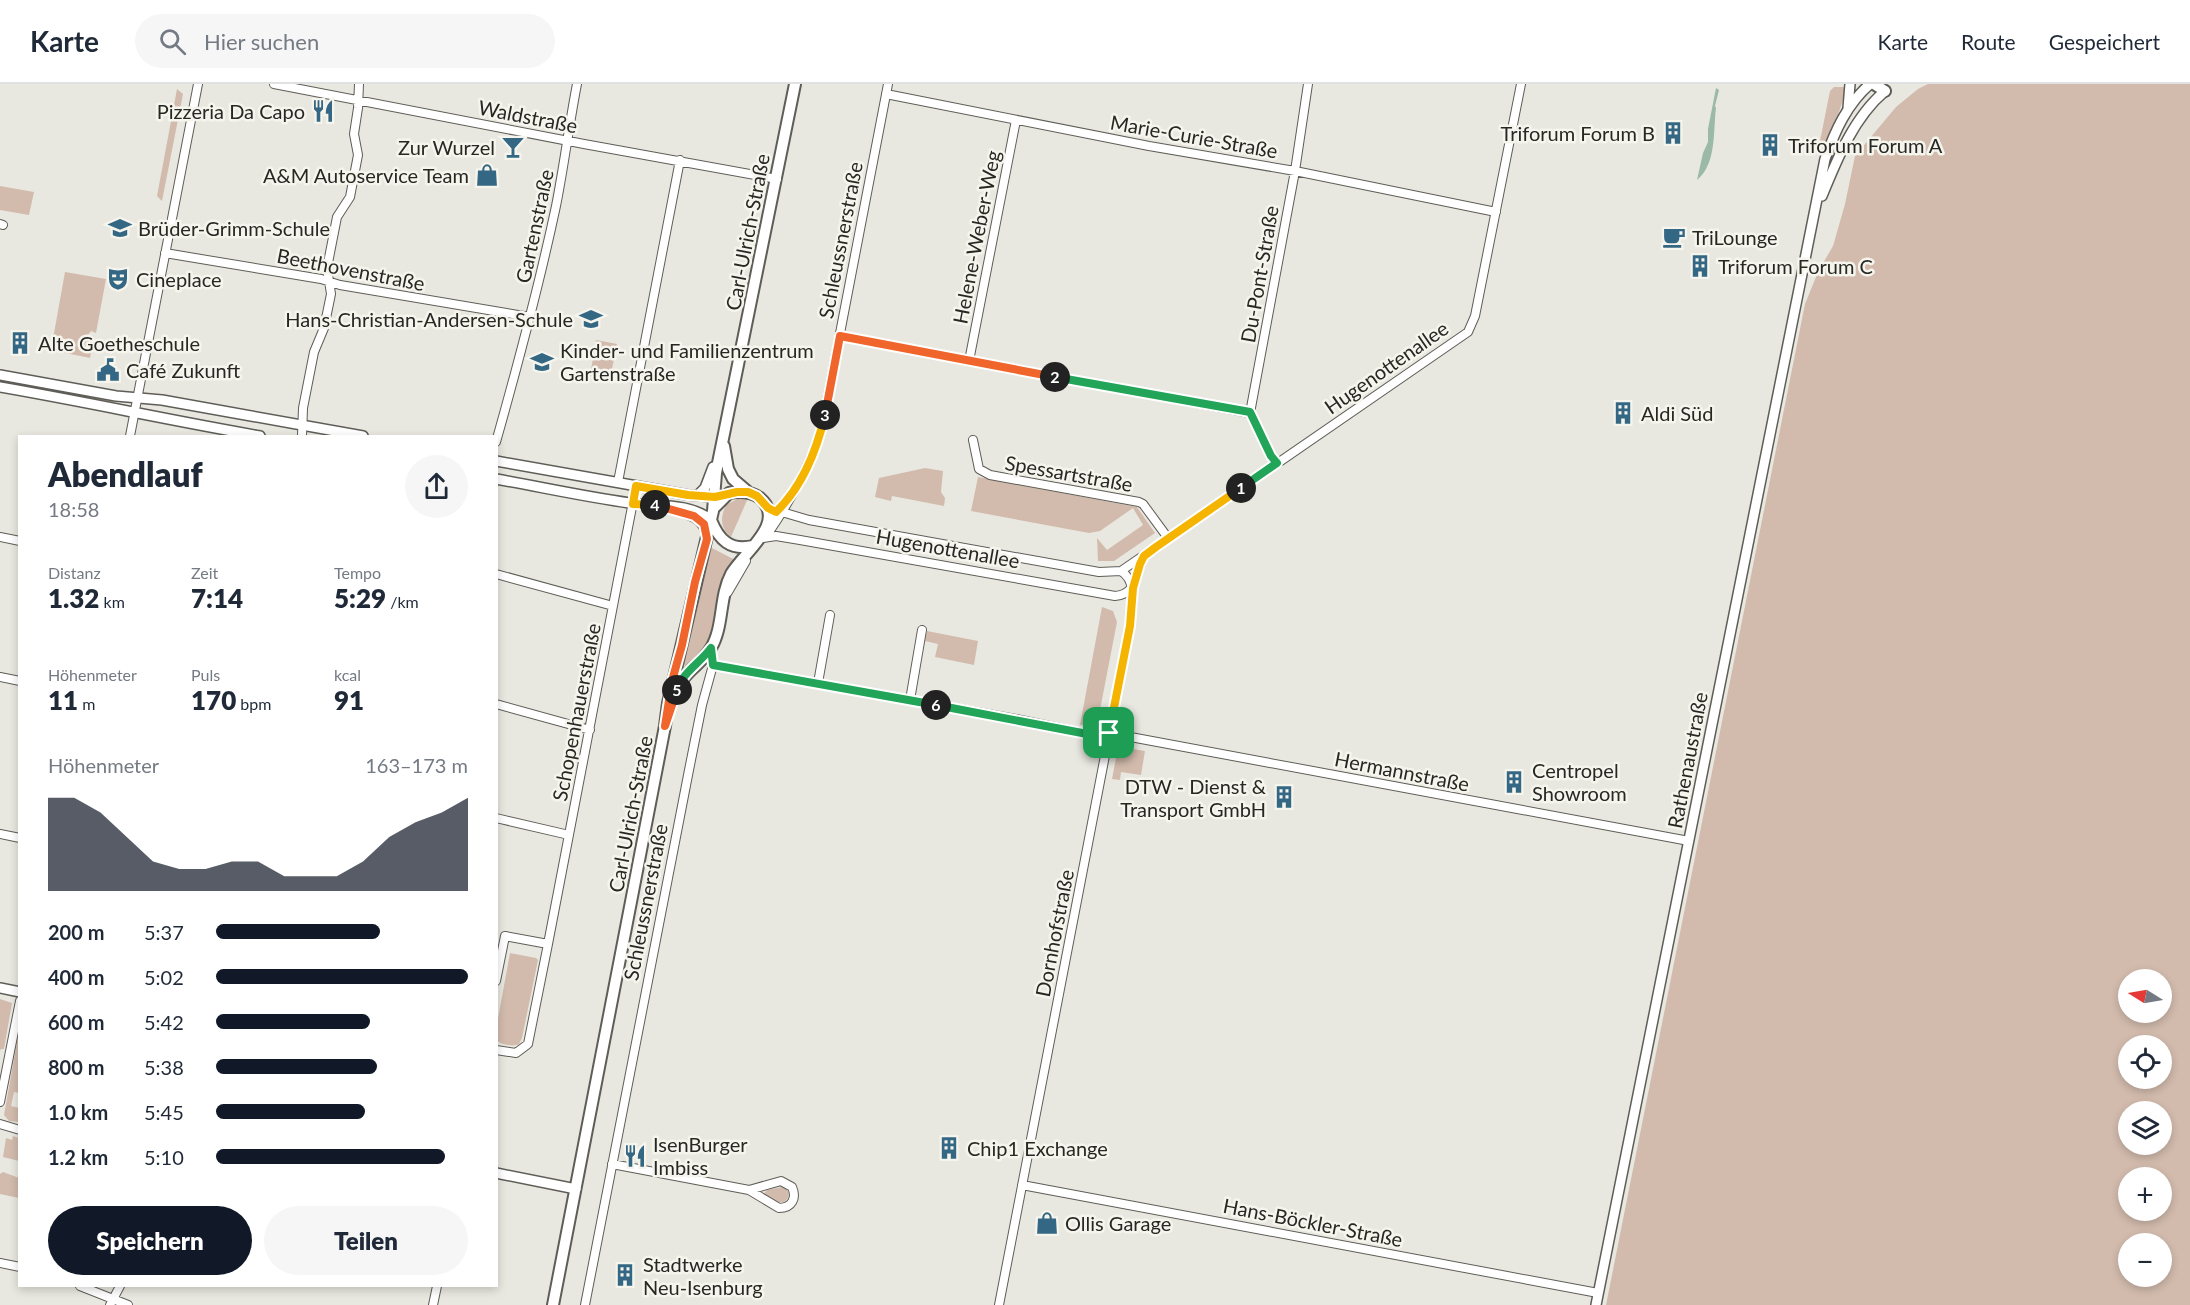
<!DOCTYPE html>
<html lang="de">
<head>
<meta charset="utf-8">
<style>
  :root { --surface:#fff; --page:#f6f6f7; --text:#1f2937; --muted:#747a83; --line:#e0e1e3; --accent:#111827 }
  body { margin:0; font-family:Lato,sans-serif; background:var(--page); color:var(--text); height:100vh; display:flex; flex-direction:column; font-size:22px; white-space:nowrap }
  * { box-sizing:border-box; margin:0 }
  p { font-size:20px; color:var(--muted) }
  .icon { flex:none; width:33px; height:33px; fill:none; stroke:currentColor; stroke-width:2; stroke-linecap:round; stroke-linejoin:round }
  .map { position:relative; flex:1; overflow:hidden }
  .panel { position:absolute; left:18px; top:351px; width:480px; height:852px; display:flex; flex-direction:column; background:var(--surface); border-radius:0px; box-shadow:0 3px 9px #0003 }
  .panel>* { flex:none }
  .needle { width:39px; rotate:281deg }
  .tools { position:absolute; left:2118px; top:885px; display:grid; gap:12px }
  .tools a { display:grid; place-items:center; width:54px; height:54px; border-radius:50%; background:var(--surface); box-shadow:0 3px 9px #0003; font-size:30px }
  .pin { position:absolute; display:grid; place-items:center; width:51px; height:51px; color:#fff; margin:-26px; border-radius:12px; box-shadow:0 3px 9px #0006 }
  .km { position:absolute; width:30px; height:30px; margin:-15px; border-radius:50%; background:#222; color:#fff; font-size:16px; line-height:30px; text-align:center }
  .round { display:grid; place-items:center; flex:none; width:63px; height:63px; border-radius:32px; background:var(--page) }
  .overview { display:flex; align-items:center; justify-content:space-between; height:102px; padding:0 30px }
  h1 { font-size:33px; font-weight:800; line-height:45px }
  .stats { display:grid; grid-template-columns:repeat(3,1fr); gap:9px; height:102px; padding:6px 30px }
  .stats div { display:grid; align-content:center }
  .stats b { font-size:26px; font-weight:800 }
  .stats small { font-size:16px; font-weight:400 }
  .stats p { font-size:16px }
  .chart { height:168px; padding:12px 30px }
  .chart p { display:flex; justify-content:space-between }
  .chart svg { width:100%; height:108px; margin-top:6px; fill:var(--accent); opacity:.7 }
  .primary-button { display:flex; gap:12px; margin-top:auto; padding:12px 30px }
  .primary-button a { flex:1; height:69px; border-radius:36px; background:var(--accent); color:#fff; font-size:24px; font-weight:800; line-height:69px; text-align:center }
  .primary-button a+a { background:var(--page); color:var(--text) }
  ul { padding:0 30px; list-style:none; font-size:20px }
  li { display:grid; grid-template-columns:96px 72px 1fr; align-items:center; height:45px }
  li i { height:15px; border-radius:8px; background:var(--accent) }
  header { display:flex; align-items:center; gap:36px; box-sizing:border-box; height:84px; padding:0 30px; background:var(--surface); border-bottom:2px solid var(--line) }
  header strong { font-size:28px }
  nav { display:flex; gap:33px; margin-inline-start:auto; font-size:21px }
  .search { width:420px; height:54px; background:var(--page); display:flex; align-items:center; gap:15px; box-sizing:border-box; padding:0 21px; border-radius:33px; color:var(--muted); font-size:22px }
  .map>svg:first-child { display:block }
</style>
</head>
<body>
<header>
<strong>Karte</strong>
<div class="search"><svg class="icon" aria-label="search" viewBox="0 0 24 24"><circle cx="10" cy="10" r="6"/><path d="M15 15l6 6"/></svg>Hier suchen</div>
<nav><a>Karte</a><a>Route</a><a>Gespeichert</a></nav>
</header>
<div class="map">
<svg width="2190" height="1221" viewBox="0 0 2190 1221">
  <rect width="100%" height="100%" fill="#e8e8e0"/>
  <path fill="#d2bbad" fill-rule="evenodd" d="M1928,0H2190V1221H1606L1805,220L1818,188L1833,162L1845,120L1855,72L1896,23L1918,5ZM2128,896H2162V928H2128ZM2128,962H2162V994H2128ZM2128,1028H2162V1060H2128ZM2128,1094H2162V1126H2128ZM2128,1160H2162V1192H2128Z
    M1834,3H1845C1843,24 1833,42 1824,61L1820,57L1830,7Z
    M177,5L183,10L162,117L157,112Z
    M0,102L34,108L29,131L0,126Z
    M65,188L106,195L96,249L91,247L88,251L94,252L90,274L51,266Z
    M596,256L617,260L610,295L590,292Z
    M0,296L113,316L112,319L0,299Z
    M925,384L943,387L941,408L945,414L944,422L892,412L891,417L875,413L879,394Z
    M978,393L1137,423L1155,449L1114,477H1098L1097,454L1107,466L1143,441L1133,424L1100,447L1089,449L971,427Z
    M741,413L748,414L731,453C720,444 720,434 726,421Z
    M710,463L737,477C731,488 724,499 719,511C711,536 713,570 685,582L683,579L702,489Z
    M1102,523L1113,527L1117,538L1099,631L1091,640L1080,641Z
    M927,547L978,557L974,581L935,573L938,560L925,557Z
    M1127,664L1145,667L1141,691L1121,688L1120,696L1112,695L1116,674Z
    M510,869L536,874L538,876L522,954L519,960C513,963 502,961 496,956L497,940Z
    M0,915L12,919L4,965H1L0,967Z
    M19,947V1009L14,1008L11,1022L19,1024V1038L9,1037L4,1031Z
    M13,1052L19,1054V1077L3,1073L6,1054L12,1056Z
    M3,1088L19,1094V1114L0,1110V1090Z
    M782,1103C790,1106 791,1113 784,1118H777L764,1110L767,1106Z"/>
  <path fill="#9ab9a6" d="M1716,4L1719,6L1715,22L1716,24C1713,46 1717,80 1697,96L1703,69L1708,58V45Z"/>
  <g fill="none" stroke-linecap="round" stroke-linejoin="round">
    <g stroke="#5e5d57" stroke-width="10">
      <path id="minor" d="M274,0L584,60L777,95
        M886,10L1149,62L1295,87L1496,128
        M0,140L3,141
        M165,169L321,195L340,201L530,233
        M840,252L1250,329
        M969,277L1016,36
        M130,352L198,0
        M302,352L303,324L314,268L324,244L331,210L327,184L337,133L350,113L358,71L354,50L358,24L359,0
        M973,356L979,385L990,391L1139,418L1143,420L1168,454
        M496,358C518,280 539,202 556,122C564,82 569,41 577,0
        M1277,379L1271,372L1250,329L1295,87L1308,0
        M618,398L680,76
        M768,424L809,436L1099,488L1121,487L1468,248L1475,232L1521,0
        M767,451C789,419 808,385 821,348L888,0
        M0,453L20,457
        M763,454L776,452L800,456L1115,512C1138,510 1135,489 1144,473
        M496,490L613,522
        M728,508L746,477
        M713,581L1016,635L1108,654
        M0,593L20,597
        M818,599L830,531
        M910,616L922,546
        M496,620L590,646
        M1109,649L1689,757
        M496,734L569,751
        M0,750L20,754
        M548,860L636,402
        M496,897L505,852L548,860L528,960L516,969L496,966
        M0,1018L20,917
        M0,1040L20,1046
        M612,1080L749,1106L779,1124C792,1124 797,1114 792,1103L781,1097L749,1106
        M1022,1101L1598,1209
        M0,1179L20,1183
        M80,1202L128,1221
        M110,1221L120,1202
        M433,1221L437,1202
        M585,1221L689,686L702,621L713,581L711,564
        M999,1221L1130,542C1131,524 1139,498 1121,487"/>
    </g>
    <g stroke="#5e5d57" stroke-width="12">
      <path id="tertiary" d="M1848,24L1850,0
        M1822,112C1837,75 1854,33 1885,7
        M0,291L116,312L162,316L363,352
        M0,303C87,318 173,337 260,352
        M496,377L688,411L715,413L721,411
        M496,395C541,403 586,413 630,419C657,423 689,418 711,436
        M698,411L705,404L713,383
        M685,429C697,433 705,438 707,452
        M0,904L20,908
        M496,1089L576,1105
        M1596,1221L1825,75C1835,47 1847,20 1870,0"/>
    </g>
    <g stroke="#5e5d57" stroke-width="14">
      <path id="secondary" d="M1874,0L1885,7
        M724,362L728,385L733,395L747,407
        M711,436C719,456 730,467 753,462
        M675,611C684,585 699,584 711,564C724,542 719,513 731,490C743,469 788,438 760,414C751,407 740,407 729,409L715,423
        M553,1221L665,642L668,619L713,427L716,389L795,0"/>
    </g>
    <use href="#minor" stroke="#fff" stroke-width="8"/>
    <use href="#tertiary" stroke="#fff" stroke-width="9"/>
    <use href="#secondary" stroke="#fff" stroke-width="10"/>
  </g>
  <g fill="none" stroke-linecap="round" stroke-linejoin="round">
    <g stroke="#fff" stroke-width="12">
      <path id="split-1" d="M1109,649L1130,542L1133,504L1140,480L1144,472L1156,463L1241,404"/>
    </g>
    <g stroke="#fff" stroke-width="12">
      <path id="split-2" d="M1055,293L1250,328L1271,372L1277,379L1241,404"/>
    </g>
    <g stroke="#fff" stroke-width="12">
      <path id="split-3" d="M825,331L840,252L1055,293"/>
    </g>
    <g stroke="#fff" stroke-width="12">
      <path id="split-4" d="M655,421L633,420L636,402L688,411L715,413L737,408H748L757,412L768,424L776,428C802,403 817,365 825,331"/>
    </g>
    <g stroke="#fff" stroke-width="12">
      <path id="split-5" d="M655,421L694,432L704,440L707,455L695,498L682,561L672,597L665,642L677,606"/>
    </g>
    <g stroke="#fff" stroke-width="12">
      <path id="split-6" d="M677,606C683,588 700,579 711,564L713,581L936,621"/>
    </g>
    <g stroke="#fff" stroke-width="12">
      <path id="split-7" d="M936,621L1103,653L1108,654L1109,649"/>
    </g>
    <use href="#split-1" stroke="#f5b400" stroke-width="8"/>
    <use href="#split-2" stroke="#22a559" stroke-width="8"/>
    <use href="#split-3" stroke="#f0652b" stroke-width="8"/>
    <use href="#split-4" stroke="#f5b400" stroke-width="8"/>
    <use href="#split-5" stroke="#f0652b" stroke-width="8"/>
    <use href="#split-6" stroke="#22a559" stroke-width="8"/>
    <use href="#split-7" stroke="#22a559" stroke-width="8"/>
  </g>
  <defs>
    <g id="restaurant-bare" transform="scale(1.8)"><path d="M-5-6h1v4h1v-4h1v4h1v-4h1v5L-1.5 .5V6h-2V.5L-5-1ZM5-6V6H3V1.5H1.5Q1.5-4 5-6Z" fill="#346784" stroke="#f5f5ed" stroke-width="2.5" paint-order="stroke"/></g>
    <g id="building-bare" transform="scale(1.8)"><path d="M-4-6H4V6H1V3H-1V6H-4ZM-2.5-4.3h1.7v1.8h-1.7ZM.8-4.3h1.7v1.8H.8ZM-2.5-1h1.7V.8h-1.7ZM.8-1h1.7V.8H.8Z" fill="#346784" stroke="#f5f5ed" stroke-width="2.5" paint-order="stroke"/></g>
    <g id="bar-bare" transform="scale(1.8)"><path d="M-6-5H6L.8 .8V4.5H3.5V6h-7V4.5H-.8V.8Z" fill="#346784" stroke="#f5f5ed" stroke-width="2.5" paint-order="stroke"/></g>
    <g id="shop-bare" transform="scale(1.8)"><path d="M-5-2.5h2.3a2.7 3.5 0 0 1 5.4 0H5L5.5 6h-11ZM-1.5-2.5h3a1.5 2.3 0 0 0-3 0Z" fill="#346784" stroke="#f5f5ed" stroke-width="2.5" paint-order="stroke"/></g>
    <g id="school-bare" transform="scale(1.8)"><path d="M0-5L7-2L0 1L-7-2ZM-4 1L0 2.5L4 1V4Q0 6-4 4Z" fill="#346784" stroke="#f5f5ed" stroke-width="2.5" paint-order="stroke"/></g>
    <g id="cafe-bare" transform="scale(1.8)"><path d="M-5.5-4.5H6V0H3Q3 3.5 0 3.5H-2.5Q-5.5 3.5-5.5 0ZM3-3.2v2h1.7v-2ZM-6 4.5H4V6H-6Z" fill="#346784" stroke="#f5f5ed" stroke-width="2.5" paint-order="stroke"/></g>
    <g id="theatre-bare" transform="scale(1.8)"><path d="M-5-5.5Q0-4 5-5.5V0Q5 5 0 6Q-5 5-5 0ZM-3.3-2.5H-1v1.5H-3.3ZM1-2.5H3.3v1.5H1ZM-2.8 1Q0 5.5 2.8 1Z" fill="#346784" stroke="#f5f5ed" stroke-width="2.5" paint-order="stroke"/></g>
    <g id="civic-bare" transform="scale(1.8)"><path d="M-.6-6.5H3V-4.5H.6V-3L4-1V1h2V6H-6V1h2V-1L-.6-3ZM-1.2 2.5V6h2.4V2.5Z" fill="#346784" stroke="#f5f5ed" stroke-width="2.5" paint-order="stroke"/></g>
  </defs>
  <g fill-rule="evenodd">
    <use href="#restaurant-bare" x="323" y="27"/>
    <use href="#building-bare" x="1673" y="49"/>
    <use href="#building-bare" x="1770" y="61"/>
    <use href="#bar-bare" x="513" y="63"/>
    <use href="#shop-bare" x="487" y="91"/>
    <use href="#school-bare" x="120" y="144"/>
    <use href="#cafe-bare" x="1674" y="153"/>
    <use href="#building-bare" x="1700" y="182"/>
    <use href="#theatre-bare" x="118" y="195"/>
    <use href="#school-bare" x="591" y="235"/>
    <use href="#building-bare" x="20" y="259"/>
    <use href="#school-bare" x="542" y="278"/>
    <use href="#civic-bare" x="108" y="286"/>
    <use href="#building-bare" x="1623" y="329"/>
    <use href="#building-bare" x="1514" y="698"/>
    <use href="#building-bare" x="1284" y="713"/>
    <use href="#building-bare" x="949" y="1064"/>
    <use href="#restaurant-bare" x="635" y="1072"/>
    <use href="#shop-bare" x="1047" y="1139"/>
    <use href="#building-bare" x="625" y="1191"/>
  </g>
  <g text-anchor="middle" dominant-baseline="central" stroke-width="5" stroke-linejoin="round" paint-order="stroke">
    <g font-size="20" fill="#272724" stroke="#f5f5ed" text-anchor="start">
      <text x="305" y="27" text-anchor="end">Pizzeria Da Capo</text>
      <text x="1655" y="49" text-anchor="end">Triforum Forum B</text>
      <text x="1788" y="61">Triforum Forum A</text>
      <text x="495" y="63" text-anchor="end">Zur Wurzel</text>
      <text x="469" y="91" text-anchor="end">A&amp;M Autoservice Team</text>
      <text x="138" y="144">Brüder-Grimm-Schule</text>
      <text x="1692" y="153">TriLounge</text>
      <text x="1718" y="182">Triforum Forum C</text>
      <text x="136" y="195">Cineplace</text>
      <text x="573" y="235" text-anchor="end">Hans-Christian-Andersen-Schule</text>
      <text x="38" y="259">Alte Goetheschule</text>
      <text x="560" y="266">Kinder- und Familienzentrum<tspan x="560" dy="23">Gartenstraße</tspan></text>
      <text x="126" y="286">Café Zukunft</text>
      <text x="1641" y="329">Aldi Süd</text>
      <text x="1532" y="686">Centropel<tspan x="1532" dy="23">Showroom</tspan></text>
      <text x="1266" y="702" text-anchor="end">DTW - Dienst &amp;<tspan x="1266" dy="23">Transport GmbH</tspan></text>
      <text x="653" y="1060">IsenBurger<tspan x="653" dy="23">Imbiss</tspan></text>
      <text x="967" y="1064">Chip1 Exchange</text>
      <text x="1065" y="1139">Ollis Garage</text>
      <text x="643" y="1180">Stadtwerke<tspan x="643" dy="23">Neu-Isenburg</tspan></text>
    </g>
    <g font-size="20" fill="#272724" stroke="#f5f5ed">
      <text transform="translate(528 32) rotate(11)">Waldstraße</text>
      <text transform="translate(1194 52) rotate(10)">Marie-Curie-Straße</text>
      <text transform="translate(534 142) rotate(-78)">Gartenstraße</text>
      <text transform="translate(747 148) rotate(-79)">Carl-Ulrich-Straße</text>
      <text transform="translate(976 153) rotate(-79)">Helene-Weber-Weg</text>
      <text transform="translate(840 156) rotate(-79)">Schleussnerstraße</text>
      <text transform="translate(351 185) rotate(11)">Beethovenstraße</text>
      <text transform="translate(1259 190) rotate(-80)">Du-Pont-Straße</text>
      <text transform="translate(1386 283) rotate(-35)">Hugenottenallee</text>
      <text transform="translate(1069 389) rotate(10)">Spessartstraße</text>
      <text transform="translate(948 464) rotate(10)">Hugenottenallee</text>
      <text transform="translate(576 628) rotate(-79)">Schopenhauerstraße</text>
      <text transform="translate(1687 676) rotate(-79)">Rathenaustraße</text>
      <text transform="translate(1402 687) rotate(11)">Hermannstraße</text>
      <text transform="translate(630 730) rotate(-79)">Carl-Ulrich-Straße</text>
      <text transform="translate(645 818) rotate(-79)">Schleussnerstraße</text>
      <text transform="translate(1054 849) rotate(-79)">Dornhofstraße</text>
      <text transform="translate(1313 1138) rotate(11)">Hans-Böckler-Straße</text>
    </g>
  </g>
</svg>
<div class="tools">
<a><svg class="needle" viewBox="-14 -14 28 28"><path d="M0-13l5 13h-10z" fill="#e53935"/><path d="M0 13l5-13h-10z" fill="#747a83"/></svg></a>
<a><svg class="icon" aria-label="locate" viewBox="0 0 24 24"><circle cx="12" cy="12" r="6"/><path d="M12 2v4M12 18v4M2 12h4M18 12h4"/></svg></a>
<a><svg class="icon" aria-label="layers" viewBox="0 0 24 24"><path d="M12 4l9 5-9 5-9-5zM3 14l9 5 9-5"/></svg></a>
<a>+</a>
<a>−</a>
</div>
<div class="pin" style="left:1109px;top:649px;background:#1e9e55"><svg class="icon" aria-label="arrive" viewBox="0 0 24 24"><path d="M6 21V4h12l-3 4 3 4H6"/></svg></div>
<b class="km" style="left:1241px;top:404px">1</b>
<b class="km" style="left:1055px;top:293px">2</b>
<b class="km" style="left:825px;top:331px">3</b>
<b class="km" style="left:655px;top:421px">4</b>
<b class="km" style="left:677px;top:606px">5</b>
<b class="km" style="left:936px;top:621px">6</b>
<section class="panel">
<div class="overview"><div><h1>Abendlauf</h1><p>18:58</p></div><a class="round"><svg class="icon" aria-label="share" viewBox="0 0 24 24"><path d="M12 15V3M7 8l5-5 5 5M5 13v7h14v-7"/></svg></a></div>
<div class="stats">
<div><p>Distanz</p><b>1.32<small> km</small></b></div>
<div><p>Zeit</p><b>7:14</b></div>
<div><p>Tempo</p><b>5:29<small> /km</small></b></div>
</div>
<div class="stats">
<div><p>Höhenmeter</p><b>11<small> m</small></b></div>
<div><p>Puls</p><b>170<small> bpm</small></b></div>
<div><p>kcal</p><b>91</b></div>
</div>
<div class="chart"><p><span>Höhenmeter</span>163–173 m</p>
<svg viewBox="0 0 160 44" preserveAspectRatio="none"><path d="M0 44V6L10 6L20 12L30 22L40 32L50 35L60 35L70 32L80 32L90 38L100 38L110 38L120 32L130 22L140 16L150 12L160 6V44z"/></svg>
</div>
<ul>
<li><b>200 m</b>5:37<i style="width:65%"></i></li>
<li><b>400 m</b>5:02<i style="width:100%"></i></li>
<li><b>600 m</b>5:42<i style="width:61%"></i></li>
<li><b>800 m</b>5:38<i style="width:64%"></i></li>
<li><b>1.0 km</b>5:45<i style="width:59%"></i></li>
<li><b>1.2 km</b>5:10<i style="width:91%"></i></li>
</ul>
<div class="primary-button"><a>Speichern</a><a>Teilen</a></div>
</section>
</div>
</body>
</html>
